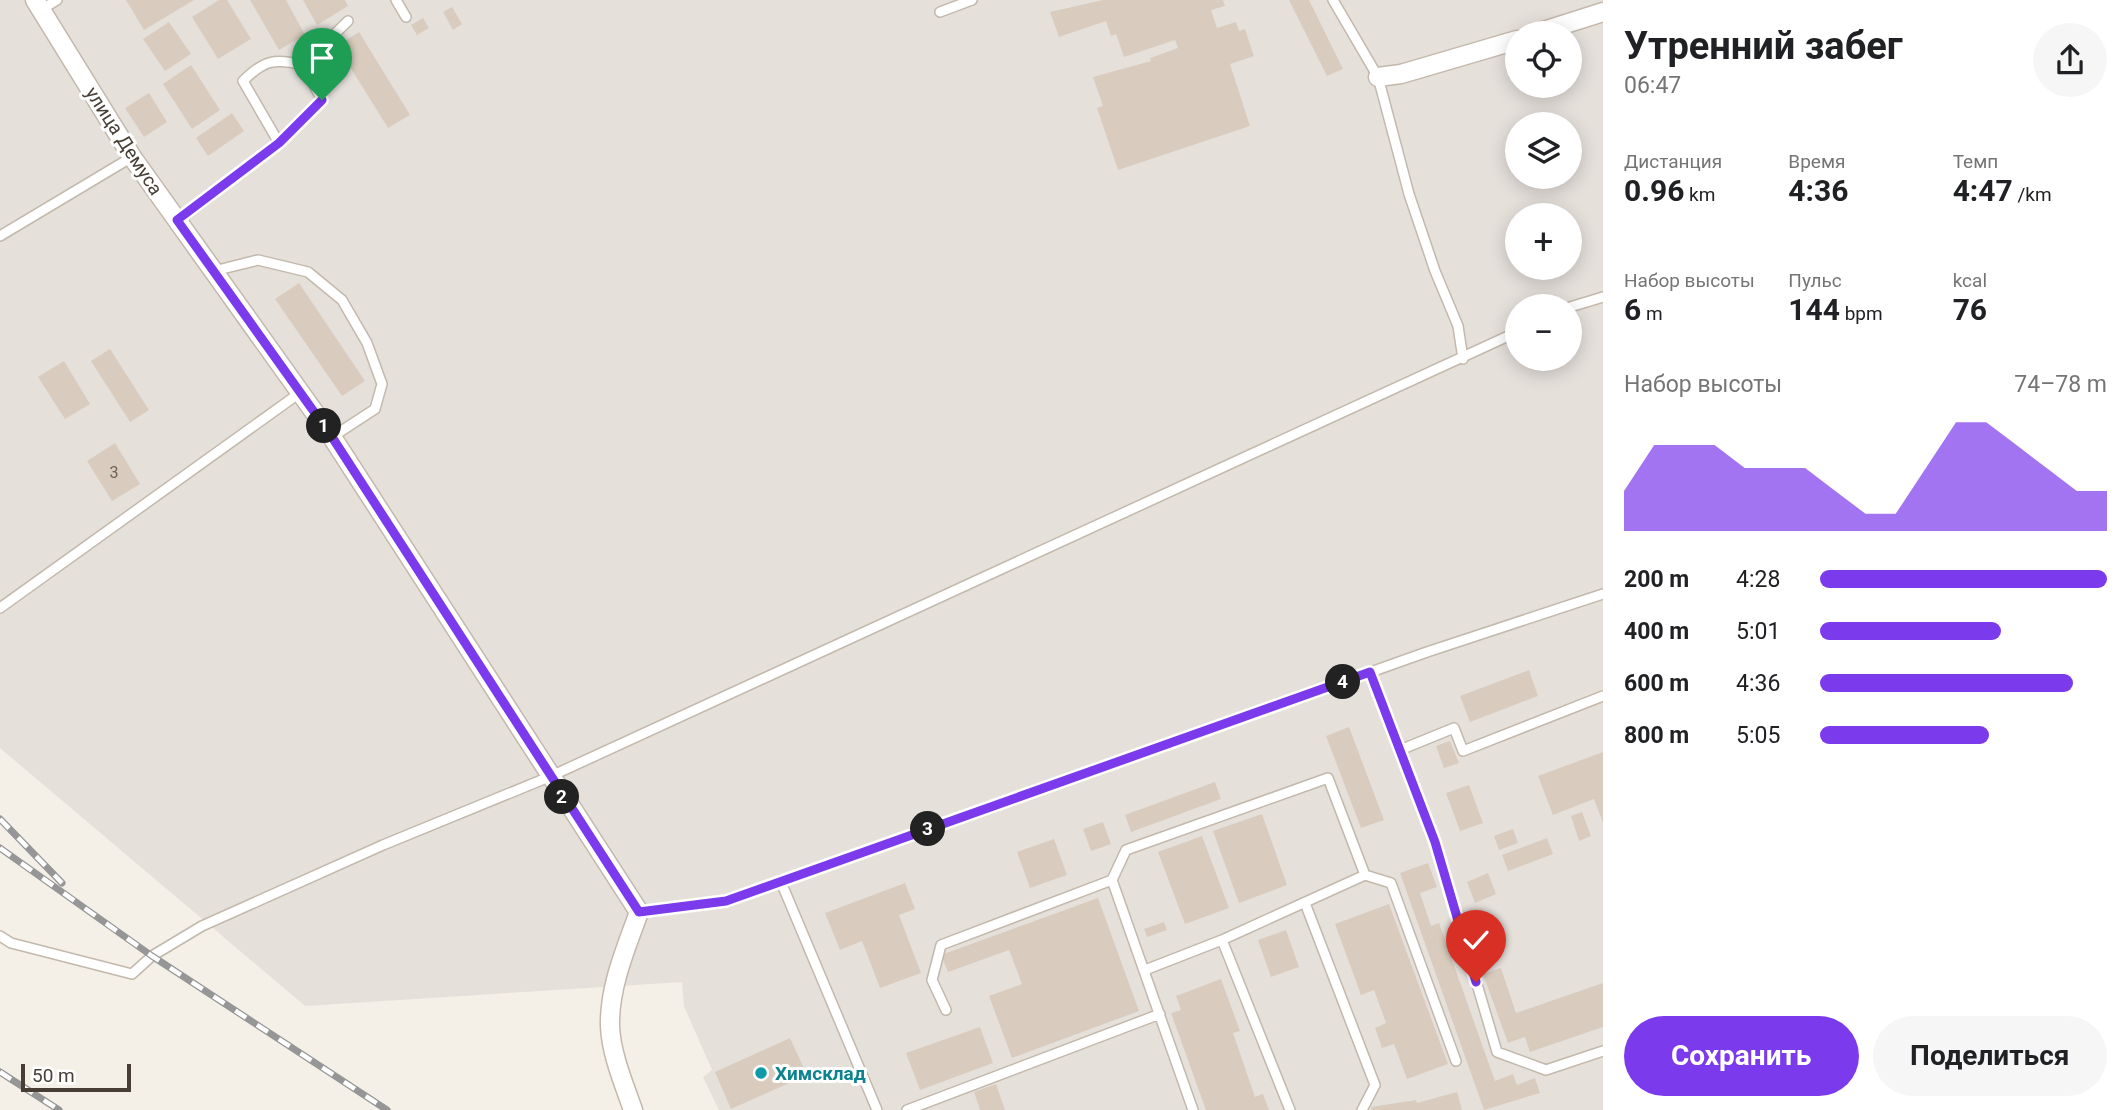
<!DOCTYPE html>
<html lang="ru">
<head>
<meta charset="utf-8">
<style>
  :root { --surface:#fff; --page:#f6f6f6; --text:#202124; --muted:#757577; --accent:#7c3aed }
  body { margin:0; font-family:Roboto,sans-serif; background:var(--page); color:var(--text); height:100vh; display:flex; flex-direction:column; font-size:26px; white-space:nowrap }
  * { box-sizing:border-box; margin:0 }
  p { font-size:23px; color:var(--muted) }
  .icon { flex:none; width:38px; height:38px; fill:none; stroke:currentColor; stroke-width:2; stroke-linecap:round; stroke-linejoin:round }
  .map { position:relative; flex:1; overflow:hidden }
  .drawer { display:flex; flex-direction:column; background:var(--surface); width:525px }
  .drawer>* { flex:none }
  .fabs { position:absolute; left:1505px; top:21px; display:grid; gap:14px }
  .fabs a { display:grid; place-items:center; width:77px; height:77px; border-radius:50%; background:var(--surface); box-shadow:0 4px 18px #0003; font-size:35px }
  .scale { position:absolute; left:21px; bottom:18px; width:110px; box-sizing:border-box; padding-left:7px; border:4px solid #473e35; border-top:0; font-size:19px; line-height:24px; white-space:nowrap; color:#473e35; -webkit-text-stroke:5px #fff; paint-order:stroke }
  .pin { position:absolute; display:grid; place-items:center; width:60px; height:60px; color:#fff; margin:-72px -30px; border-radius:50% 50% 50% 0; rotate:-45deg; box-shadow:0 0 7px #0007 }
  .pin .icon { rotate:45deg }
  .km { position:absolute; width:35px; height:35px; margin:-18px; border-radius:50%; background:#222; color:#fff; font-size:19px; line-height:35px; text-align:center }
  .round { display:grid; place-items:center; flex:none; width:74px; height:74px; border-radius:37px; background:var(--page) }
  .overview { display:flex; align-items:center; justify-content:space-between; height:119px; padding:0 21px }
  h1 { font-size:38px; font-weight:700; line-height:52px }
  .stats { display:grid; grid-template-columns:repeat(3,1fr); gap:10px; height:119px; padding:7px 21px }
  .stats div { display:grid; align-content:center }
  .stats b { font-size:30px; font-weight:700 }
  .stats small { font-size:19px; font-weight:400 }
  .stats p { font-size:19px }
  .chart { height:196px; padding:14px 21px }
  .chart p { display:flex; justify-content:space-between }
  .chart svg { width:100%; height:126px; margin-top:7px; fill:var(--accent); opacity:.7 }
  .button { display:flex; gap:14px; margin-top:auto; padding:14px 21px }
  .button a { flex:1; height:80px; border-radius:42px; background:var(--accent); color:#fff; font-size:28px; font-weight:700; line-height:80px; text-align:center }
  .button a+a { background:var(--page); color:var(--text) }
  ul { padding:0 21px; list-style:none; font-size:23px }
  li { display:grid; grid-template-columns:112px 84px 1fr; align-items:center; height:52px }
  li i { height:18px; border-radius:9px; background:var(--accent) }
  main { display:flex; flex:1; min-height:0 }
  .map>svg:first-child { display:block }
</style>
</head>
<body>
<main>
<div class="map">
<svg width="1603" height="1110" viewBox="0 0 1603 1110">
  <rect width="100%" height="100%" fill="#f4efe7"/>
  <path fill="#e6e0db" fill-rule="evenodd" d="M0,0H1603V1110H719L703,1077L712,1070L684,1006L682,982L305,1006L0,748ZM1517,33H1570V86H1517ZM1517,124H1570V177H1517ZM1517,215H1570V268H1517ZM1517,306H1570V359H1517Z"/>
  <path fill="#d9ccbe" d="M126,0H194L144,30Z
    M219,0H227L251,39L218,59L192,17Z
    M250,0H286L305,35L279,50Z
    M303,0H345L348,6L317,25Z
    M1103,0H1223L1225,6L1211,10L1217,28L1236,22L1239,31L1245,29L1254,56L1230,64L1250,126L1118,170L1097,108L1103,106L1093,77L1151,61L1150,58L1178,48L1175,40L1124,57L1116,34L1111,36L1106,21L1059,37L1050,12Z
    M1289,0H1309L1343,69L1327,76Z
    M452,7L462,24L453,30L443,12Z
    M423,18L429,28L417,35L411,25Z
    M169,22L191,54L165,71L143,39Z
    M359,32L410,115L388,128L337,46Z
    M191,65L220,110L192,129L163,84Z
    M149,93L167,122L144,137L125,108Z
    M232,113L244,131L208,156L196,138Z
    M299,283L365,381L342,396L275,299Z
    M110,349L149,410L130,422L91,361Z
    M64,361L90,404L65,419L38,377Z
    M115,443L140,484L112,501L87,461Z
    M1529,670L1538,696L1470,722L1460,696Z
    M1349,727L1384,820L1361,828L1326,736Z
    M1450,741L1459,763L1444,768L1436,746Z
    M1603,752V823L1594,799L1553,815L1538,776Z
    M1215,782L1221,799L1131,832L1125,815Z
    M1469,785L1483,823L1460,831L1446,793Z
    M1582,812L1591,836L1579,841L1571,816Z
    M1262,814L1287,885L1239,903L1213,831Z
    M1103,822L1111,844L1091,851L1083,829Z
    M1513,829L1518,843L1499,850L1494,836Z
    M1202,836L1229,908L1185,924L1158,852Z
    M1547,838L1553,854L1508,871L1502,855Z
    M1054,839L1067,875L1030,888L1017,852Z
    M1428,863L1437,887L1420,893L1431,926L1439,923L1495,1081L1513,1074L1517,1085L1535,1078L1540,1093L1484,1110L1400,873Z
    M1488,873L1496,894L1475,903L1467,882Z
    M905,883L915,909L899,915L921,973L880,988L862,941L840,950L825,913Z
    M1098,898L1139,1011L1012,1058L989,996L1022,984L1009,950L948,972L941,955Z
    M1389,904L1448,1064L1407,1079L1394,1044L1382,1048L1375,1028L1386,1023L1374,990L1361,995L1335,924Z
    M1164,922L1167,930L1147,937L1144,929Z
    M1286,930L1299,967L1271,977L1258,940Z
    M1501,968L1516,1013L1603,983V1027L1530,1052L1525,1037L1508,1043L1483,974Z
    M1221,979L1240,1031L1233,1033L1255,1097L1263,1094L1269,1110H1206L1171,1013L1181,1010L1176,996Z
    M980,1027L993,1063L920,1090L906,1053Z
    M790,1038L807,1075L731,1109L715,1072Z
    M996,1084L1005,1110H980L974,1092Z
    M1457,1092L1462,1110H1372L1371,1107L1416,1100L1417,1103Z"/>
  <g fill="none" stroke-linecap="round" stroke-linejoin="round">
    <g stroke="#c3b8ac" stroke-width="12">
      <path id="lane" d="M396,0L406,17
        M1333,0L1378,77L1409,194L1435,271L1458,326L1463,359
        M41,10L57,0
        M940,12L972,0
        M303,65L348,21
        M178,221L279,143L243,81C264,60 275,58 303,65L322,100L279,143
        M0,236L132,157
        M214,271L258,260L308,272L342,300L367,343L382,384L375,409L332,437
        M1570,307L1603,297
        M0,608L301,392
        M1370,672L1435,842L1497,1052L1546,1070L1603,1051
        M1400,750L1454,728L1463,751L1603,696
        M1365,875L1391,883L1456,1061
        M1112,880L1193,1110
        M781,882L877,1110
        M1305,903L1375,1085L1362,1110
        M639,912L726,901L1427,652L1603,594
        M0,936L11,943L132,974L152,956L202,926L383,845L549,777L1517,332
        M1222,940L1290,1110
        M946,1010L932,980L941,945L1112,880L1126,850L1328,778L1365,875L1222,940L1145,970
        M907,1110L1160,1014"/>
    </g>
    <g stroke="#c3b8ac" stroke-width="21">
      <path id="street" d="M35,0L132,157L332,437L639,912C626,948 609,987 610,1026C611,1054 624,1084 633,1110
        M1537,33L1603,12
        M1378,77L1401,74L1517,40"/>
    </g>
    <use href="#lane" stroke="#fff" stroke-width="9"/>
    <use href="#street" stroke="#fff" stroke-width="18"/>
    <g stroke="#969696" stroke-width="7">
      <path id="rail" d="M0,819L62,883
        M0,848L152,956L387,1110
        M0,1072L59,1110"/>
    </g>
    <use href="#rail" stroke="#fff" stroke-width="4.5" stroke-dasharray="13" stroke-linecap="butt"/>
  </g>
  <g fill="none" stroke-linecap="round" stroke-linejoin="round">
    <g stroke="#fff" stroke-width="14">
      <path id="route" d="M322,100L279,143L177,220L332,437L639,912L726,901L1370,672L1435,842L1476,982"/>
    </g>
    <use href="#route" stroke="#7c3aed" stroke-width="9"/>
  </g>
  <circle fill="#0f9aa8" stroke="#fff" stroke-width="2.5" cx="761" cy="1073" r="7"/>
  <g text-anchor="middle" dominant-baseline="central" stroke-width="6" stroke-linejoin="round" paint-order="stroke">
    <g font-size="16" fill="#6c6257">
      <text x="114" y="472">3</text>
    </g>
    <g font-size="19" fill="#473e35" stroke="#fff">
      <text transform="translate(124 141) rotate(57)">улица Демуса</text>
    </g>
    <g font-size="19" font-weight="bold" fill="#0d838f" stroke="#fff" text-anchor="start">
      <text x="775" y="1073">Химсклад</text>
    </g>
  </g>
</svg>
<div class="fabs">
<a><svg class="icon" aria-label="locate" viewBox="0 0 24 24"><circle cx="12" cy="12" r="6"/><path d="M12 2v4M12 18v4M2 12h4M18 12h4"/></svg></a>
<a><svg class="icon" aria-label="layers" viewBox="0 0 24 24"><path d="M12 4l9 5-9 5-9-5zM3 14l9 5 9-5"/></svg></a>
<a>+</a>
<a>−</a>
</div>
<div class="scale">50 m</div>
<div class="pin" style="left:322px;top:100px;background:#1e9e55"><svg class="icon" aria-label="arrive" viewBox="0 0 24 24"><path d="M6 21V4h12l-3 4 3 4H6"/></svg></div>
<div class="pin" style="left:1476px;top:982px;background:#d93025"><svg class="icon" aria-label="check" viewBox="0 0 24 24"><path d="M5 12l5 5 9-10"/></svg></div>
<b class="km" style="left:324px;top:426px">1</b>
<b class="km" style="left:562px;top:797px">2</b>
<b class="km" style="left:928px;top:829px">3</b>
<b class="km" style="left:1343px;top:682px">4</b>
</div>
<section class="drawer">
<div class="overview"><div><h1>Утренний забег</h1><p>06:47</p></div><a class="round"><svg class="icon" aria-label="share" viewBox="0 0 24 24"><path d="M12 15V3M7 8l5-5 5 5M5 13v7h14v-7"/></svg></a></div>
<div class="stats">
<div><p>Дистанция</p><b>0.96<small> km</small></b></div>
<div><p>Время</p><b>4:36</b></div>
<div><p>Темп</p><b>4:47<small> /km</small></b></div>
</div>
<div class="stats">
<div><p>Набор высоты</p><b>6<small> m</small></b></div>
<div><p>Пульс</p><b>144<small> bpm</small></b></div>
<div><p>kcal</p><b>76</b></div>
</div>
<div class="chart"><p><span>Набор высоты</span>74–78 m</p>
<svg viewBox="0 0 160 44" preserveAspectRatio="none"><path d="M0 44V30L10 14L20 14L30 14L40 22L50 22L60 22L70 30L80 38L90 38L100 22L110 6L120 6L130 14L140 22L150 30L160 30V44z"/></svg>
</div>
<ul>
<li><b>200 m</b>4:28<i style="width:100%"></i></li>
<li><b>400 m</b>5:01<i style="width:63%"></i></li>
<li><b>600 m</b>4:36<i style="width:88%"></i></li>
<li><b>800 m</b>5:05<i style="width:59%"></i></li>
</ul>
<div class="button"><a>Сохранить</a><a>Поделиться</a></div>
</section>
</main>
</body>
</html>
